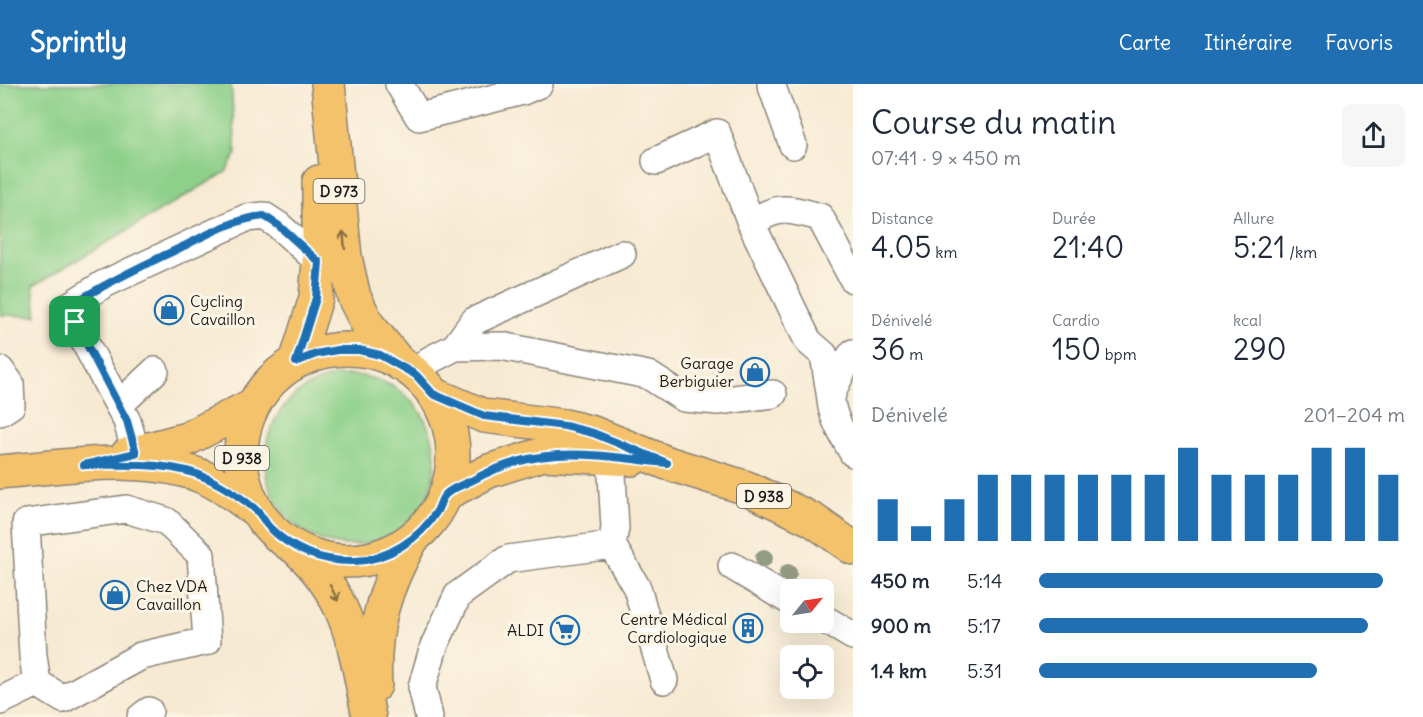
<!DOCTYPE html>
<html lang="fr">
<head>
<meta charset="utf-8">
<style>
  :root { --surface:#fff; --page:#f6f6f7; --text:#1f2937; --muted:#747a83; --accent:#1f6fb2 }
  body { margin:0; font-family:Delius,sans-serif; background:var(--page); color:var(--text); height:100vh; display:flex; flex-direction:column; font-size:22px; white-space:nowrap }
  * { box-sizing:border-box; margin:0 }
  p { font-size:20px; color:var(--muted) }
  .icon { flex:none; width:33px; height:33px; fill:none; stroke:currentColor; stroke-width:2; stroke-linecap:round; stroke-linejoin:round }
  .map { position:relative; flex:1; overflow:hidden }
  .details { display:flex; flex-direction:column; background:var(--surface); width:570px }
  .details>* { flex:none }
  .needle { width:39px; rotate:60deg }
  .tools { position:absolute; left:780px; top:495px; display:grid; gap:12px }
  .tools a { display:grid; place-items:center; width:54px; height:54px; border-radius:9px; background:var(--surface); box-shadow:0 6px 24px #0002; font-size:30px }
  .pin { position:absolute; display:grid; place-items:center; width:51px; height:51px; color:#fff; margin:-26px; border-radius:12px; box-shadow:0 3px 9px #0006 }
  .round { display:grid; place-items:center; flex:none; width:63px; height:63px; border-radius:9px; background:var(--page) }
  .overview { display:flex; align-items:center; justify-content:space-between; height:102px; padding:0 18px }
  h1 { font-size:33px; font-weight:600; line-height:45px }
  .metrics { display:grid; grid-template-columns:repeat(3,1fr); gap:9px; height:102px; padding:6px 18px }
  .metrics div { display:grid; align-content:center }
  .metrics b { font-size:30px; font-weight:600 }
  .metrics small { font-size:16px; font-weight:400 }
  .metrics p { font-size:16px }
  .chart { height:168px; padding:12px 18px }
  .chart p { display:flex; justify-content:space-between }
  .chart svg { width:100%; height:108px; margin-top:6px; stroke:var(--accent); stroke-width:6 }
  ul { padding:0 18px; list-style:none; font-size:20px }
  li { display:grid; grid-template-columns:96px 72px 1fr; align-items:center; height:45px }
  li i { height:15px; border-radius:8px; background:var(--accent) }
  header { display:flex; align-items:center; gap:36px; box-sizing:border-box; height:84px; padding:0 30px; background:var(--accent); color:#fff }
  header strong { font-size:28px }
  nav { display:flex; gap:33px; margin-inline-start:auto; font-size:21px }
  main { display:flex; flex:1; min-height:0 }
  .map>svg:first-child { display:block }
</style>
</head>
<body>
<header>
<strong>Sprintly</strong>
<nav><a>Carte</a><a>Itinéraire</a><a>Favoris</a></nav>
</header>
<main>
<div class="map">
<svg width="853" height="633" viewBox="0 0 853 633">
  <rect width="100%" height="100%" fill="#fcf5e5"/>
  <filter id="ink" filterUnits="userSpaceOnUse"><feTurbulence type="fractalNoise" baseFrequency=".0167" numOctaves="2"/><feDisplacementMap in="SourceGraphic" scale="12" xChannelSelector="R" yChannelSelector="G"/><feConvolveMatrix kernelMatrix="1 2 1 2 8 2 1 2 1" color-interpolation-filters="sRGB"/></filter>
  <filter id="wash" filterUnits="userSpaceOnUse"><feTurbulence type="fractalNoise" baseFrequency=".008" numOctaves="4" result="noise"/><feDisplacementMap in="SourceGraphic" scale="24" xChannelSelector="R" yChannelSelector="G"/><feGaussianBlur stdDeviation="1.35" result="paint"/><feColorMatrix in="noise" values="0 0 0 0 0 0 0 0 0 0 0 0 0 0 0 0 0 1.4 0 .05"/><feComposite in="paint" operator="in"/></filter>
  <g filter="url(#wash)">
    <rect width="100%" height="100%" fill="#f7ead3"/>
    <path fill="#8cd089" stroke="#547652" stroke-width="1.5" d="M0,0H231L236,70L226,88L33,202L37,232L0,231Z
      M265 376a85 85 0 1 1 170 0a85 85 0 1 1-170 0Z"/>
  </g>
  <g filter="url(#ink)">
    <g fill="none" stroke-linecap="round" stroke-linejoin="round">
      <g stroke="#8a8378" stroke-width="30">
        <path id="minor" d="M399,0L419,33L523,7L539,0
          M771,0L793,61
          M656,77L717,49L751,139L808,257L824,271L831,315
          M751,139C780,120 789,125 820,133L853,195
          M455,263L474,237L622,170
          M853,269C847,276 831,307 831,316C832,334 845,354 853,369
          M0,286L10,299L11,321L0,328
          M416,291L430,276L455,263L501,262L648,291L684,314L718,317L773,310
          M119,321L155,287
          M136,369L127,337L74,238L71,221L104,200L246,134L264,132L278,141L319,178
          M611,373L615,444L612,461
          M126,425L166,437L201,471L207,557L141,572L63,615L37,599L33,572L26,439Z
          M732,482L790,517
          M824,535L853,552
          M0,617L37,599
          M141,633L149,627
          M429,633L422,603L434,562L458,511L508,475L612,461L637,504L664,596"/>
      </g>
      <g stroke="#8a8378" stroke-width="36">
        <path id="major" d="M328,0L345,173L354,213L368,241L400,280
          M241 371a106 106 0 1 1 212 0a106 106 0 1 1-212 0Z
          M296,278L316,214L319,178V98
          M433,310L484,332L565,342L593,349L667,379L747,404L813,436L853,464
          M127,371L187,355L253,321
          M0,388C62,383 153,367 210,396C226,404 241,416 256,426
          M445,410L489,387L543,370L632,375
          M298,466C351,515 355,566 369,633
          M375,601C372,544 384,504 412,455"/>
      </g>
      <use href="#minor" stroke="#fff" stroke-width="27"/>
      <use href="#major" stroke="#f4c26a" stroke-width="33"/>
    </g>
    <g fill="#949b83">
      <circle cx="764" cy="474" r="9"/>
      <circle cx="788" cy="489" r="9"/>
    </g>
    <defs><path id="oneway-shaft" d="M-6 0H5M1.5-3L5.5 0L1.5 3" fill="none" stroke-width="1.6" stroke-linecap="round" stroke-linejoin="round" transform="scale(1.5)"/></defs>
    <g stroke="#886f43">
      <use href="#oneway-shaft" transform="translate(344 156) rotate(-96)"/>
      <use href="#oneway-shaft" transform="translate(334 509) rotate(63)"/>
    </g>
  </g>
  <g fill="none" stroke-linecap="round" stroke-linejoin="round" filter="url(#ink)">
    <g stroke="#fff" stroke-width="12">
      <path id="route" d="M264,132L278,141L319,178L316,214L296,278L316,270L337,266H359L380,271L416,291L433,310L484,332L565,342L593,349L667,379C593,371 541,359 473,396C465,400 451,404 445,411C441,415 440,422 437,427C420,455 387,476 355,477C322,478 292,466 269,443C264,437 261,430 255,425C242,414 225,403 209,395C171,377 125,381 84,381L136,369L127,337L75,238L71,221C106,199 141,182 178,165C206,151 234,135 264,132Z"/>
    </g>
    <use href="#route" stroke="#1f6fb2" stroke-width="8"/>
  </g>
  <defs>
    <g id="shop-ring" transform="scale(1.5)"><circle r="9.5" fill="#fcf5e5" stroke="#1f6fb2" stroke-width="1.5"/><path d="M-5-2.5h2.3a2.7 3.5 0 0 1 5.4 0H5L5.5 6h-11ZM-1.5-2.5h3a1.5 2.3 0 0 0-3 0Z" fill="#1f6fb2"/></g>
    <g id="building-ring" transform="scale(1.5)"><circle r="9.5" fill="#fcf5e5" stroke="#1f6fb2" stroke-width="1.5"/><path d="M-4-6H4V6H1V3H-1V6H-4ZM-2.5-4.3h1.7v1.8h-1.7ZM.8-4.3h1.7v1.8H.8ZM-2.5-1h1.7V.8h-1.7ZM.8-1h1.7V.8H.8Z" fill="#1f6fb2"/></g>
    <g id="supermarket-ring" transform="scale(1.5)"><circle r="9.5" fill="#fcf5e5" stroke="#1f6fb2" stroke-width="1.5"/><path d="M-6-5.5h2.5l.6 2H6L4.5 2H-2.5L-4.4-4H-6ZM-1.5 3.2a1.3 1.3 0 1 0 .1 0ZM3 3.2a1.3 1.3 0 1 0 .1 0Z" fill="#1f6fb2"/></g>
  </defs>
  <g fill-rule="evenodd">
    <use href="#shop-ring" x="169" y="226"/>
    <use href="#shop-ring" x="755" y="288"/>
    <use href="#shop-ring" x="115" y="511"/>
    <use href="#building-ring" x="748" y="544"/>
    <use href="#supermarket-ring" x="565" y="546"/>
  </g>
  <g text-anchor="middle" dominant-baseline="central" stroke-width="6" stroke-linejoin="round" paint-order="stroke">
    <g fill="#fcf5e5" stroke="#5f5d58" stroke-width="1.5">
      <rect x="313.5" y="95" width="51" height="24" rx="4.5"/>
      <rect x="215" y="362" width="54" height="24" rx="4.5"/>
      <rect x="737" y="400" width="54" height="24" rx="4.5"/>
    </g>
    <g font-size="15" font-weight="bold" fill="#1c1c1c">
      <text x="339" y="107">D 973</text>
      <text x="242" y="374">D 938</text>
      <text x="764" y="412">D 938</text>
    </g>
    <g font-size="16" fill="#1c1c1c" stroke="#fcf5e5" text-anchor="end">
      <text x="190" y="217" text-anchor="start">Cycling<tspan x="190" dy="18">Cavaillon</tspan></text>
      <text x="734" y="279">Garage<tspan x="734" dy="18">Berbiguier</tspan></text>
      <text x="136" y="502" text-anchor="start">Chez VDA<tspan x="136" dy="18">Cavaillon</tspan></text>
      <text x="727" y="535">Centre Médical<tspan x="727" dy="18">Cardiologique</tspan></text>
      <text x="544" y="546">ALDI</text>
    </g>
  </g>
</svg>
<div class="tools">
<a><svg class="needle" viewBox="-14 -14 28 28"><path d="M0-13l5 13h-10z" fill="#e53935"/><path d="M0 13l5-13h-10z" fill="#747a83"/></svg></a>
<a><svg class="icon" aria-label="locate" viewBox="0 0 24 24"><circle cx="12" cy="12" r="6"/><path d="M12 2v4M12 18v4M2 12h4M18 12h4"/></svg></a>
</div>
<div class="pin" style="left:75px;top:238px;background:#1e9e55"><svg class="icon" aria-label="arrive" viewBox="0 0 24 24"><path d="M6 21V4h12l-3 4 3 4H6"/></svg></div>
</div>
<section class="details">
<div class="overview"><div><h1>Course du matin</h1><p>07:41 · 9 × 450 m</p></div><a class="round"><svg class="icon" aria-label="share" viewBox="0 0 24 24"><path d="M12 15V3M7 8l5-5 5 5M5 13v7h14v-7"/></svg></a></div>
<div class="metrics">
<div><p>Distance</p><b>4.05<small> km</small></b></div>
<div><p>Durée</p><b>21:40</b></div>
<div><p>Allure</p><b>5:21<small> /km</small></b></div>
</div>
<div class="metrics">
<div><p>Dénivelé</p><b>36<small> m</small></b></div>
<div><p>Cardio</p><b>150<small> bpm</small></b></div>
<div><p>kcal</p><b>290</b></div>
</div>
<div class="chart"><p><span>Dénivelé</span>201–204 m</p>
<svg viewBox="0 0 160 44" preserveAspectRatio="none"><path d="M5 44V27M15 44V38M25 44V27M35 44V17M45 44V17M55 44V17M65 44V17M75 44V17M85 44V17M95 44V6M105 44V17M115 44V17M125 44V17M135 44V6M145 44V6M155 44V17"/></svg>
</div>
<ul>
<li><b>450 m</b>5:14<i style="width:94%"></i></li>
<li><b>900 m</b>5:17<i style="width:90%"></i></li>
<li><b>1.4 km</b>5:31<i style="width:76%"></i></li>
</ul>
</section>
</main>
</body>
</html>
